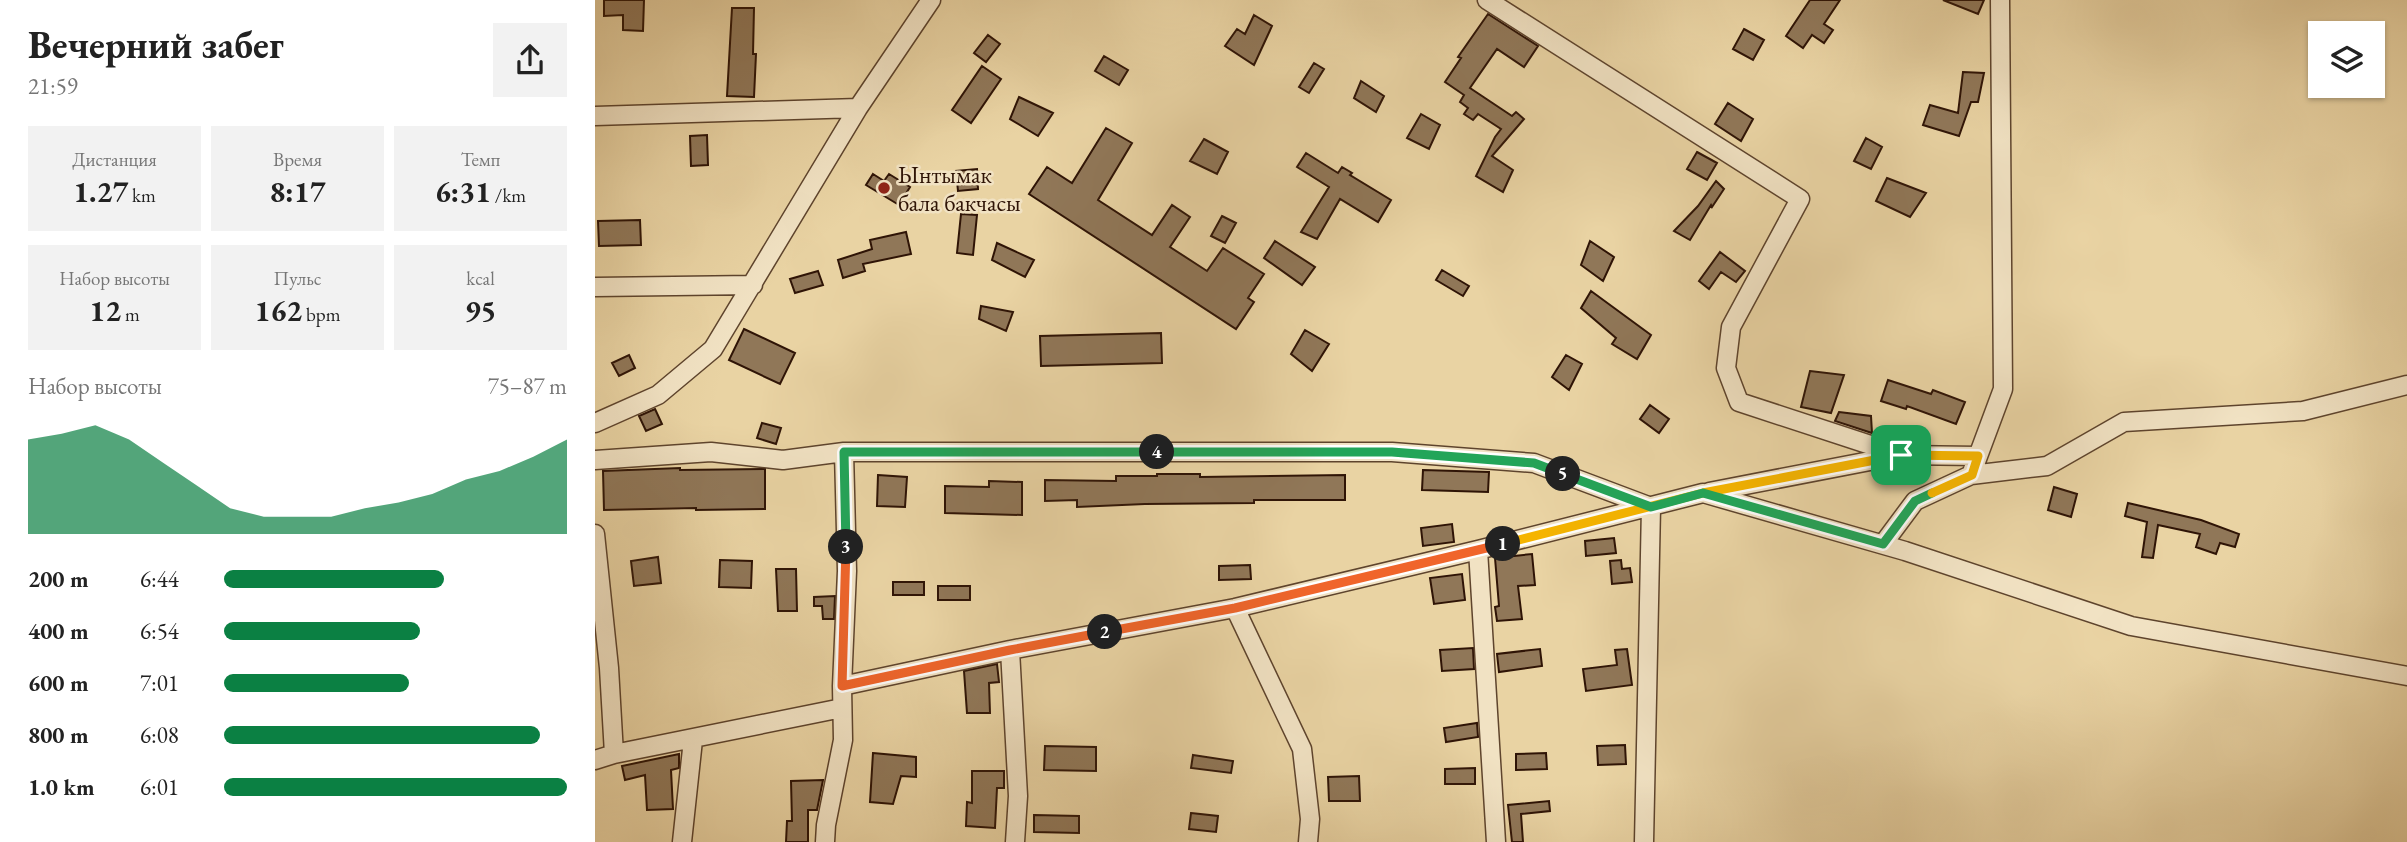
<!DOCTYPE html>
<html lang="ru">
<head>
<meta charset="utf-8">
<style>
  :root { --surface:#fff; --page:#f2f2f2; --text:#222; --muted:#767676; --accent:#0b8043 }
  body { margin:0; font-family:"EB Garamond",serif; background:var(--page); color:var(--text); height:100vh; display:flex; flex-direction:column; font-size:26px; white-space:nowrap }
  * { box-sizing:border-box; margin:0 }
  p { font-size:23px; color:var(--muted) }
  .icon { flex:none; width:38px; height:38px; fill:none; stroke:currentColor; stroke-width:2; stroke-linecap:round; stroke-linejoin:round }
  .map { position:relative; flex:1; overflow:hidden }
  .details { display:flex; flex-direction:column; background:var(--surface); width:595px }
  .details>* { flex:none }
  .controls { position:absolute; left:1713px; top:21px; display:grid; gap:14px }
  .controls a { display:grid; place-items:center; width:77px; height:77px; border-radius:0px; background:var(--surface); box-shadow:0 2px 5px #0004; font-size:35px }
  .pin { position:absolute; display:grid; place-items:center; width:60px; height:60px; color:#fff; margin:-30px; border-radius:14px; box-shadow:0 4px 10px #0006 }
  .km { position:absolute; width:35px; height:35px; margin:-18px; border-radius:50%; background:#222; color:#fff; font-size:19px; line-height:35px; text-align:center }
  .round { display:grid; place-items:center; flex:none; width:74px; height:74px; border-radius:0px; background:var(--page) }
  .headline { display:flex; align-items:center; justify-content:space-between; height:119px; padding:0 28px }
  h1 { font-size:38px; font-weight:700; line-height:52px }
  .figures { display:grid; grid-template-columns:repeat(3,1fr); gap:10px; height:119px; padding:7px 28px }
  .figures div { display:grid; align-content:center; border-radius:0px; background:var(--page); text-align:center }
  .figures b { font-size:30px; font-weight:700 }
  .figures small { font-size:19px; font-weight:400 }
  .figures p { font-size:19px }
  .chart { height:196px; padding:14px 28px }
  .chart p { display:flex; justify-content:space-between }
  .chart svg { width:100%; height:126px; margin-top:7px; fill:var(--accent); opacity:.7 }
  ul { padding:0 28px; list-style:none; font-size:23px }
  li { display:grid; grid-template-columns:112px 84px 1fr; align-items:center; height:52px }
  li i { height:18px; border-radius:9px; background:var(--accent) }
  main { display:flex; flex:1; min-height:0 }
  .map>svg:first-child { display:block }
</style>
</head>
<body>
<main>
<section class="details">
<div class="headline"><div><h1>Вечерний забег</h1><p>21:59</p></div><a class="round"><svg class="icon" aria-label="share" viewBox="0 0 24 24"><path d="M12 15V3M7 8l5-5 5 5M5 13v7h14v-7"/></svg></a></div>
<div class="figures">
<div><p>Дистанция</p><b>1.27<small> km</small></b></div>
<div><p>Время</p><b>8:17</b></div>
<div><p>Темп</p><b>6:31<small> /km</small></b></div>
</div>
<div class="figures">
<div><p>Набор высоты</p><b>12<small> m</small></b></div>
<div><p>Пульс</p><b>162<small> bpm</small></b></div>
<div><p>kcal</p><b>95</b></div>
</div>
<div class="chart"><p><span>Набор высоты</span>75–87 m</p>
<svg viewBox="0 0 160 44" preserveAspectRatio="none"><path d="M0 44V11L10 9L20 6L30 11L40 19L50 27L60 35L70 38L80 38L90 38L100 35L110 33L120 30L130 25L140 22L150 17L160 11V44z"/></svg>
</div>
<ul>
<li><b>200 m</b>6:44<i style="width:64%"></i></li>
<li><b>400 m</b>6:54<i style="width:57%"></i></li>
<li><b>600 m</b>7:01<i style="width:54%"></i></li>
<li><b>800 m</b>6:08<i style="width:92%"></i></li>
<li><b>1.0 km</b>6:01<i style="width:100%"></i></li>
</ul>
</section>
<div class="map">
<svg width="1812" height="842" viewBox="0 0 1812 842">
  <rect width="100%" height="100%" fill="#e9d3a3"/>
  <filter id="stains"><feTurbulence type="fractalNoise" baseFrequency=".00286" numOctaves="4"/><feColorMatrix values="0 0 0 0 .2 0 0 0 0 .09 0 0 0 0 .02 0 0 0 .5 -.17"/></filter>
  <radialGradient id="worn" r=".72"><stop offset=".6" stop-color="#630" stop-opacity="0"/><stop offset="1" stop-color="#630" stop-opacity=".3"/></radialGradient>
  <path fill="#907758" stroke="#2f1406" stroke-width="2" d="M9,0H49L48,31L28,30V15L9,16Z
    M1215,0H1245L1229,24L1238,30L1229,43L1217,35L1208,48L1191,36Z
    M1348,0H1389L1383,14Z
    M137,8H159L158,54H161L159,97L132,96Z
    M893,14L943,46L929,67L902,49L875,88L917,116L921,112L929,119L897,156L918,170L908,192L881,176L900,137L906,129L883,114L878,120L869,114L873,108L865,102L869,95L850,82L866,58L863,57Z
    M659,15L677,26L659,65L630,46L642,29L650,34Z
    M1149,29L1169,40L1158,60L1138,49Z
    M393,35L405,44L391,62L379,53Z
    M509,56L533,70L524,85L500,71Z
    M719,63L729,69L714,93L704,87Z
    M387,66L406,79L376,123L357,110Z
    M1368,72L1389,73L1383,102H1376L1364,136L1328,125L1335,105L1363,113Z
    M766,81L789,96L781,112L759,98Z
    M424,97L458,113L443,136L415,119Z
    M1133,103L1158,119L1146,141L1120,124Z
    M826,114L845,125L834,149L812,138Z
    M511,128L537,143L503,200L557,235L577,205L595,217L575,247L612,271L628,248L669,274L653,298L659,302L641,329L434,194L452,167L477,183Z
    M112,135L113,165L96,166L95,136Z
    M1271,138L1287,147L1276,169L1259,161Z
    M609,139L633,152L622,174L595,161Z
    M1102,152L1122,163L1112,180L1092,169Z
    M711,153L743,173L747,167L757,173L755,175L796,200L783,222L745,199L722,239L706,232L734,187L702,167Z
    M382,169L383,189L363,191L361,171Z
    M278,174L289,181L294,174L315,187L304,205L271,185Z
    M1292,178L1331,193L1315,217L1281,201Z
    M1121,181L1129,189L1117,207L1116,205L1095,240L1079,231L1103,206Z
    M366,214L382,215L378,255L362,253Z
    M627,216L641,223L630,243L616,236Z
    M45,220L46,245L4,246L3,221Z
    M311,232L316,254L268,264L270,271L248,278L243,260L277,249L275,240Z
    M680,241L720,267L707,285L669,258Z
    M995,241L1019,257L1008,281L986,265Z
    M402,243L439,260L430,277L397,260Z
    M1125,252L1150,271L1141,282L1126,272L1114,289L1104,281Z
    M847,270L874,286L868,296L841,280Z
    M223,271L228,285L200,293L195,279Z
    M996,291L1056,335L1042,359L1017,344L1021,338L986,308Z
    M386,306L418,312L411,331L384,319Z
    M149,329L200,353L185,384L134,360Z
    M710,330L734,344L717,371L696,354Z
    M566,333L567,363L446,366L445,336Z
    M34,355L40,368L24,376L17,363Z
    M971,355L987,364L974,390L957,377Z
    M1215,371L1249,375L1236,413L1206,407Z
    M1293,380L1336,394L1338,390L1370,402L1361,424L1312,406L1311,409L1286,401Z
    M1055,405L1074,419L1064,433L1045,419Z
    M60,409L67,424L51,431L44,416Z
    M1244,412L1276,416L1277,433L1240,421Z
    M167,423L186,428L181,444L162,438Z
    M85,468V470L170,469V509L101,510V508L9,510L8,471Z
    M828,470L894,472L893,492L827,490Z
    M562,474H605V477L750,475V500H659V503L550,504L482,507V500L450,501V480L521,481V476H562Z
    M283,475L312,477L310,507L282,506Z
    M394,481L427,482V515L350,513V486L394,487Z
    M1459,487L1482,494L1476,517L1453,510Z
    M1533,503L1606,520L1644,534L1640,547L1625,543L1621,554L1601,547L1605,534L1563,525L1558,558L1547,557L1552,522L1530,516Z
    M857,524L859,542L828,546L826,528Z
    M1019,538L1021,553L991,556L990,541Z
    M937,554L940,585L923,586L927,619L902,621L900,607L904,606L900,558Z
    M63,557L66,583L39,586L36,561Z
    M125,560L157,561L156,588L124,587Z
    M1026,560L1027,569L1035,568L1037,582L1017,584L1015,561Z
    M655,565L656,579L624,580V566Z
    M181,569H201L202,611H183Z
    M867,574L870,600L839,604L835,578Z
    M298,582H329V595H298Z
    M343,586H375V600H343Z
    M240,596L239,619H228L227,606H219V597Z
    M878,648L879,669L847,671L845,650Z
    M945,649L947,666L904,672L902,654Z
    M1032,649L1037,685L991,691L988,669L1022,665L1020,650Z
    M402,664L404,682L394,683L395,713H372L369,671Z
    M882,723L883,737L851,742L849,728Z
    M1030,745L1031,764L1003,765L1002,746Z
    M450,746L501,747V771L449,770Z
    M278,753L321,757V777L306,776L298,804L275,802Z
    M951,753L952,769L921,770V754Z
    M84,754V768L76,770L78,809L52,810L50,775L30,780L27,766Z
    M598,755L638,761L636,773L596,768Z
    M880,768V784H850V769Z
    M377,771H409V788H402L400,828L371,826L372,802L377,803Z
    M764,776L765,801H734L733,777Z
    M228,780L222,810H213V842H191L192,821H197L196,781Z
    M954,801L955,811L926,814L928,842H917L913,805Z
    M596,813L623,816L621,832L594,829Z
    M439,815L484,816V833L439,832Z"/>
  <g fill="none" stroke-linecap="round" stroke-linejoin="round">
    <g stroke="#5e442d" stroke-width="21">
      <path id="minor" d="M892,0L1205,199L1136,327L1131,368L1144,402L1306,455
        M0,116L263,108
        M0,287L158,285
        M0,423L63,395L118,349L263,108L336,0
        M0,460L116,452L188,460L249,452H797L939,463L1056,507L1049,842
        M1376,475L1408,389L1405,0
        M1114,492L1306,455L1383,456
        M0,534L14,668L19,754
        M1288,544L1320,501L1376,475L1452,466L1529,422L1708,411L1812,385
        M883,550L901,842
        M640,608L707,749L715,819L713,842
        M415,650L423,796L420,842
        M247,686L415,650L640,608L883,550L1108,493L1310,551L1536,626L1812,676
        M0,760L19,754L247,708
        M87,842L98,740
        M230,842L231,825L248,740L247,686L252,571L249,452"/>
    </g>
    <use href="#minor" stroke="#f1e2c3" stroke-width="18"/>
  </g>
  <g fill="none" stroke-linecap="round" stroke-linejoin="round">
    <g stroke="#fff" stroke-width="14">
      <path id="split-1" d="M908,544L1108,493L1306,455"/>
    </g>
    <g stroke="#fff" stroke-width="14">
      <path id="split-2" d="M510,632L640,608L908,544"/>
    </g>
    <g stroke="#fff" stroke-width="14">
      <path id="split-3" d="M251,547L247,686L415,650L510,632"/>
    </g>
    <g stroke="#fff" stroke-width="14">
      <path id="split-4" d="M251,547L249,452H562"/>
    </g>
    <g stroke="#fff" stroke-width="14">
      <path id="split-5" d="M562,452H797L939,463L968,474"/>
    </g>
    <g stroke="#fff" stroke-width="14">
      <path id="split-6" d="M968,474L1056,507L1108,493L1288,544L1320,501L1337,493"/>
    </g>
    <g stroke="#fff" stroke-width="14">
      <path id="split-7" d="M1306,455L1383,456L1377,475L1337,493"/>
    </g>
    <use href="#split-1" stroke="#f5b400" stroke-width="9"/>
    <use href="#split-2" stroke="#f0652b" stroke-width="9"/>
    <use href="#split-3" stroke="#f0652b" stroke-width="9"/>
    <use href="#split-4" stroke="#22a559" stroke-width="9"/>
    <use href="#split-5" stroke="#22a559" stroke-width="9"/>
    <use href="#split-6" stroke="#22a559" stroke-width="9"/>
    <use href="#split-7" stroke="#f5b400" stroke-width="9"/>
  </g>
  <circle fill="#8f2418" stroke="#f1e2c3" stroke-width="2.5" cx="289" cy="188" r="7"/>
  <g text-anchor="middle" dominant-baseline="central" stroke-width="5" stroke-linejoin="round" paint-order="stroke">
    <g font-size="24" fill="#2f1406" stroke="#f1e2c3" text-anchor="start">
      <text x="303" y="174">Ынтымак<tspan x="303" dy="28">бала бакчасы</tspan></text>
    </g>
  </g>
  <rect width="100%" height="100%" filter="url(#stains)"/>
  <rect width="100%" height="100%" fill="url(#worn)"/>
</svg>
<div class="controls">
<a><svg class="icon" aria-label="layers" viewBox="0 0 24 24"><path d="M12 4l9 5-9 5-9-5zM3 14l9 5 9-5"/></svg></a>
</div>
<div class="pin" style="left:1306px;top:455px;background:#1e9e55"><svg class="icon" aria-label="arrive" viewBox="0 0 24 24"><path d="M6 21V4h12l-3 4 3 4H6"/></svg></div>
<b class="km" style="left:908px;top:544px">1</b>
<b class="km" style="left:510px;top:632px">2</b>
<b class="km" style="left:251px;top:547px">3</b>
<b class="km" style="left:562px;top:452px">4</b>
<b class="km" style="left:968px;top:474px">5</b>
</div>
</main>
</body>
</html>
